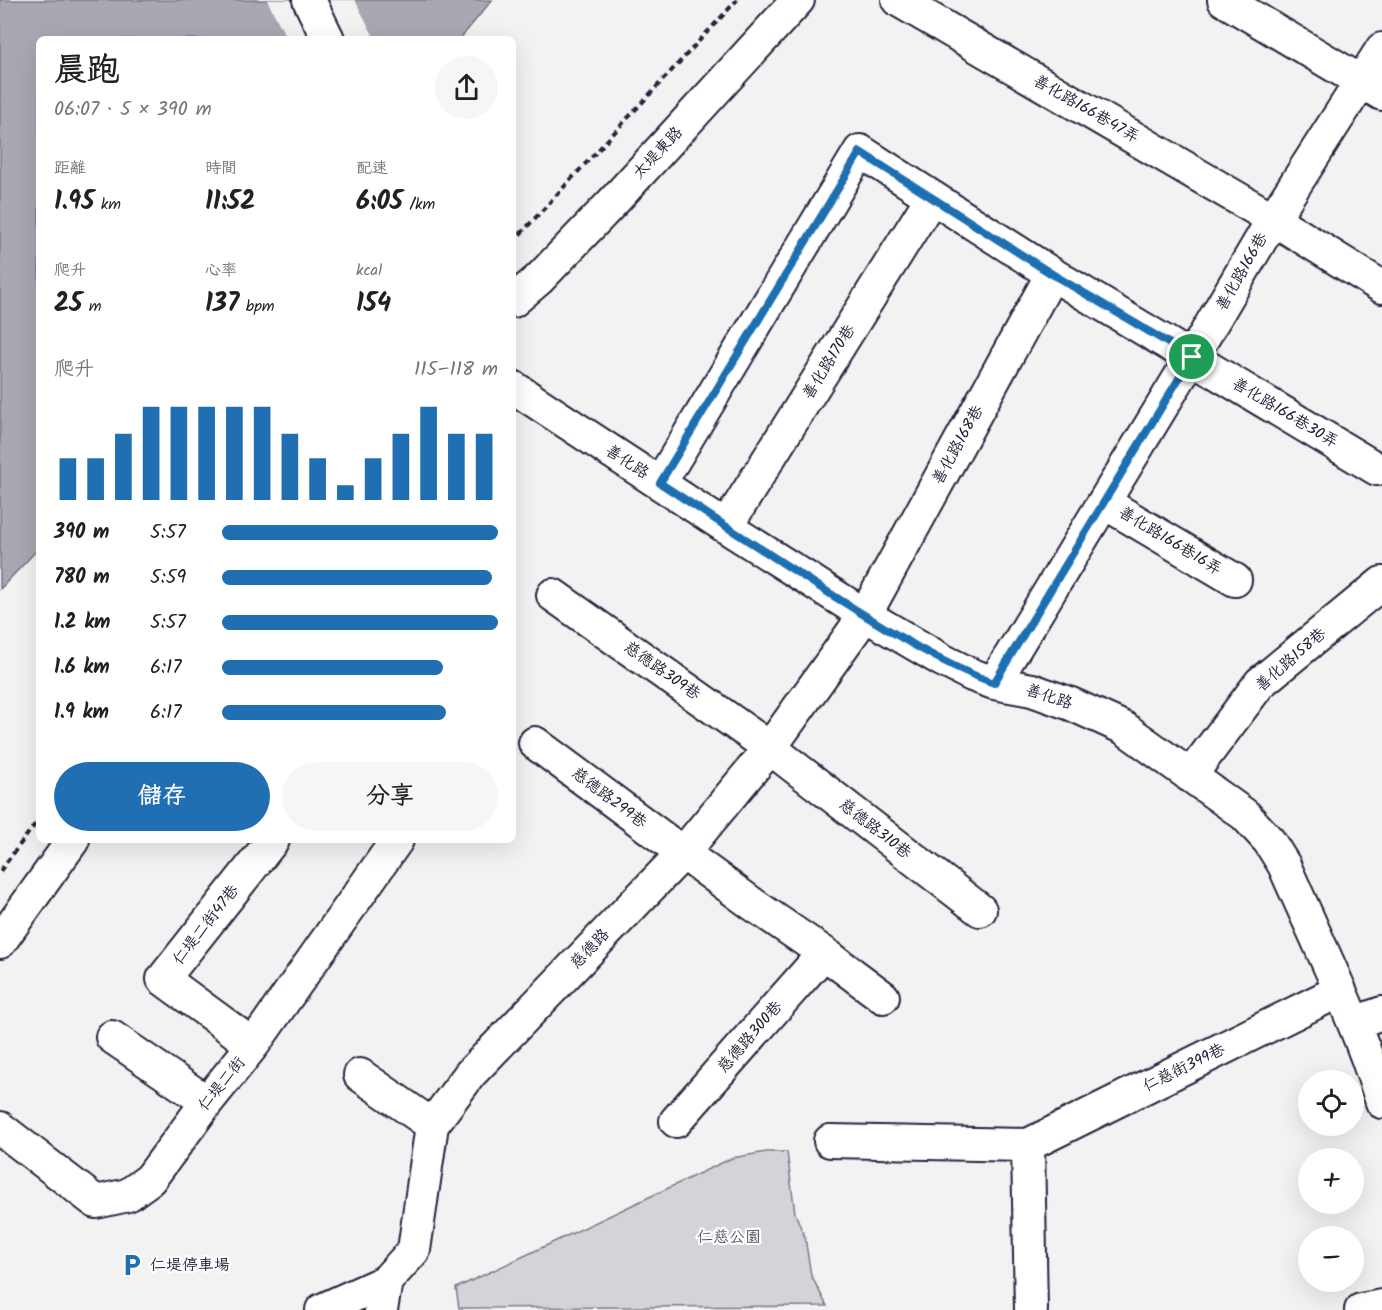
<!DOCTYPE html>
<html lang="zh-TW">
<head>
<meta charset="utf-8">
<style>
  :root { --surface:#fff; --page:#f6f6f6; --text:#202124; --muted:#757577; --accent:#1f6fb2 }
  body { margin:0; font-family:Kalam,"LXGW WenKai TC",sans-serif; background:var(--page); color:var(--text); height:100vh; display:flex; flex-direction:column; font-size:22px; white-space:nowrap }
  * { box-sizing:border-box; margin:0 }
  p { font-size:20px; color:var(--muted) }
  .icon { flex:none; width:33px; height:33px; fill:none; stroke:currentColor; stroke-width:2; stroke-linecap:round; stroke-linejoin:round }
  .map { position:relative; flex:1; overflow:hidden }
  .sheet { position:absolute; left:36px; top:36px; width:480px; height:807px; display:flex; flex-direction:column; background:var(--surface); border-radius:9px; box-shadow:0 6px 24px #0002 }
  .sheet>* { flex:none }
  .tools { position:absolute; left:1298px; top:1070px; display:grid; gap:12px }
  .tools a { display:grid; place-items:center; width:66px; height:66px; border-radius:50%; background:var(--surface); box-shadow:0 6px 24px #0002; font-size:30px }
  .pin { position:absolute; display:grid; place-items:center; width:51px; height:51px; color:#fff; margin:-26px; border:3px solid #fff; border-radius:50%; box-shadow:0 2px 6px #0007 }
  .round { display:grid; place-items:center; flex:none; width:63px; height:63px; border-radius:32px; background:var(--page) }
  .headline { display:flex; align-items:center; justify-content:space-between; height:102px; padding:0 18px }
  h1 { font-size:33px; font-weight:600; line-height:45px }
  .stats { display:grid; grid-template-columns:repeat(3,1fr); gap:9px; height:102px; padding:6px 18px }
  .stats div { display:grid; align-content:center }
  .stats b { font-size:26px; font-weight:600 }
  .stats small { font-size:16px; font-weight:400 }
  .stats p { font-size:16px }
  .chart { height:168px; padding:12px 18px }
  .chart p { display:flex; justify-content:space-between }
  .chart svg { width:100%; height:108px; margin-top:6px; stroke:var(--accent); stroke-width:6 }
  .cta { display:flex; gap:12px; margin-top:auto; padding:12px 18px }
  .cta a { flex:1; height:69px; border-radius:36px; background:var(--accent); color:#fff; font-size:24px; font-weight:600; line-height:69px; text-align:center }
  .cta a+a { background:var(--page); color:var(--text) }
  ul { padding:0 18px; list-style:none; font-size:20px }
  li { display:grid; grid-template-columns:96px 72px 1fr; align-items:center; height:45px }
  li i { height:15px; border-radius:8px; background:var(--accent) }
  .map>svg:first-child { display:block }
</style>
</head>
<body>
<div class="map">
<svg width="1382" height="1310" viewBox="0 0 1382 1310">
  <rect width="100%" height="100%" fill="#f2f2f3"/>
  <filter id="ink" filterUnits="userSpaceOnUse"><feTurbulence type="fractalNoise" baseFrequency=".0167" numOctaves="2"/><feDisplacementMap in="SourceGraphic" scale="12" xChannelSelector="R" yChannelSelector="G"/><feConvolveMatrix kernelMatrix="1 2 1 2 8 2 1 2 1" color-interpolation-filters="sRGB"/></filter>
  <g filter="url(#ink)">
    <path fill="#d3d3d8" stroke="#7a7a8a" stroke-width="1.5" d="M766,1152H787L795,1213L805,1238L811,1275L827,1306L459,1308L456,1288L732,1158Z"/>
    <path fill="#a8a8b2" stroke="#727282" stroke-width="1.5" d="M0,0H492L460,39H39V548L0,589Z"/>
    <path fill="#f2f2f3" d="M267,0H355L375,39H287Z"/>
    <g fill="none" stroke-linecap="round" stroke-linejoin="round">
      <g stroke="#22223b" stroke-width="36">
        <path id="minor" d="M309,0L328,39
          M898,0L1273,219L1382,287
          M1224,0L1382,94
          M513,301L539,279L612,203L798,0
          M513,387L726,527L865,615L942,660L972,675L994,683L1032,690L1071,704L1124,728L1245,815L1269,841L1284,865C1318,943 1357,1020 1382,1102
          M660,483L860,151L1052,274L1377,469
          M1105,503L1235,580
          M726,527L932,197
          M553,595L770,748L980,910
          M994,683L1192,357L1273,219L1382,49
          M535,743L683,853L754,905L824,953L883,997
          M1190,776L1260,683L1382,583
          M0,942L73,840
          M1354,1023L1382,1013
          M112,1037L207,1102
          M253,1045L163,979L273,840
          M360,1075L432,1125
          M676,1121L824,953
          M0,1128L96,1202L128,1195L150,1179L207,1102L253,1045L397,840
          M830,1141L1028,1145
          M322,1310L386,1281
          M381,1310L386,1281L414,1250L432,1125L470,1074L683,853L770,748L865,615L1052,274
          M1031,1310L1028,1145L1339,991
          M1361,1310L1382,1306"/>
      </g>
      <path stroke="#22223b" stroke-width="4" stroke-dasharray="6 4.5" stroke-linecap="butt" d="M513,242L737,0
        M0,871L39,819"/>
      <use href="#minor" stroke="#fff" stroke-width="32"/>
    </g>
  </g>
  <g fill="none" stroke-linecap="round" stroke-linejoin="round" filter="url(#ink)">
    <g stroke="#fff" stroke-width="12">
      <path id="route" d="M860,152L1052,274L1192,357L994,683C938,663 880,625 829,593C773,557 716,520 660,483Z"/>
    </g>
    <use href="#route" stroke="#1f6fb2" stroke-width="8"/>
  </g>
  <defs>
    <g id="parking-bare" transform="scale(1.8)"><path d="M-3.5-5.5H1a3.5 3.5 0 0 1 0 7H-1V5.5H-3.5ZM-1-3.4V-.6H.8a1.4 1.4 0 0 0 0-2.8Z" fill="#1f6fb2" stroke="#fff" stroke-width="2.5" paint-order="stroke"/></g>
  </defs>
  <g fill-rule="evenodd">
    <use href="#parking-bare" x="132" y="1265"/>
  </g>
  <g text-anchor="middle" dominant-baseline="central" stroke-width="4.5" stroke-linejoin="round" paint-order="stroke">
    <g font-size="16" fill="#22223b" stroke="#fff">
      <text transform="translate(1086 109) rotate(30)">善化路166巷47弄</text>
      <text transform="translate(658 153) rotate(-47)">太堤東路</text>
      <text transform="translate(1242 272) rotate(-60)">善化路166巷</text>
      <text transform="translate(829 362) rotate(-58)">善化路170巷</text>
      <text transform="translate(1285 413) rotate(31)">善化路166巷30弄</text>
      <text transform="translate(958 445) rotate(-61)">善化路168巷</text>
      <text transform="translate(627 462) rotate(33)">善化路</text>
      <text transform="translate(1170 541) rotate(31)">善化路166巷16弄</text>
      <text transform="translate(1291 660) rotate(-41)">善化路158巷</text>
      <text transform="translate(662 671) rotate(35)">慈德路309巷</text>
      <text transform="translate(1049 697) rotate(18)">善化路</text>
      <text transform="translate(609 798) rotate(37)">慈德路299巷</text>
      <text transform="translate(875 829) rotate(38)">慈德路310巷</text>
      <text transform="translate(206 925) rotate(-52)">仁堤二街47巷</text>
      <text transform="translate(590 949) rotate(-46)">慈德路</text>
      <text transform="translate(750 1037) rotate(-49)">慈德路300巷</text>
      <text transform="translate(1184 1068) rotate(-26)">仁慈街399巷</text>
      <text transform="translate(222 1084) rotate(-51)">仁堤二街</text>
    </g>
    <g font-size="16" fill="#57576a" stroke="#fff">
      <text x="729" y="1237">仁慈公園</text>
    </g>
    <g font-size="16" fill="#22223b" stroke="#fff" text-anchor="start">
      <text x="150" y="1265">仁堤停車場</text>
    </g>
  </g>
</svg>
<div class="tools">
<a><svg class="icon" aria-label="locate" viewBox="0 0 24 24"><circle cx="12" cy="12" r="6"/><path d="M12 2v4M12 18v4M2 12h4M18 12h4"/></svg></a>
<a>+</a>
<a>−</a>
</div>
<div class="pin" style="left:1192px;top:357px;background:#1e9e55"><svg class="icon" aria-label="arrive" viewBox="0 0 24 24"><path d="M6 21V4h12l-3 4 3 4H6"/></svg></div>
<section class="sheet">
<div class="headline"><div><h1>晨跑</h1><p>06:07 · 5 × 390 m</p></div><a class="round"><svg class="icon" aria-label="share" viewBox="0 0 24 24"><path d="M12 15V3M7 8l5-5 5 5M5 13v7h14v-7"/></svg></a></div>
<div class="stats">
<div><p>距離</p><b>1.95<small> km</small></b></div>
<div><p>時間</p><b>11:52</b></div>
<div><p>配速</p><b>6:05<small> /km</small></b></div>
</div>
<div class="stats">
<div><p>爬升</p><b>25<small> m</small></b></div>
<div><p>心率</p><b>137<small> bpm</small></b></div>
<div><p>kcal</p><b>154</b></div>
</div>
<div class="chart"><p><span>爬升</span>115–118 m</p>
<svg viewBox="0 0 160 44" preserveAspectRatio="none"><path d="M5 44V27M15 44V27M25 44V17M35 44V6M45 44V6M55 44V6M65 44V6M75 44V6M85 44V17M95 44V27M105 44V38M115 44V27M125 44V17M135 44V6M145 44V17M155 44V17"/></svg>
</div>
<ul>
<li><b>390 m</b>5:57<i style="width:100%"></i></li>
<li><b>780 m</b>5:59<i style="width:98%"></i></li>
<li><b>1.2 km</b>5:57<i style="width:100%"></i></li>
<li><b>1.6 km</b>6:17<i style="width:80%"></i></li>
<li><b>1.9 km</b>6:17<i style="width:81%"></i></li>
</ul>
<div class="cta"><a>儲存</a><a>分享</a></div>
</section>
</div>
</body>
</html>
